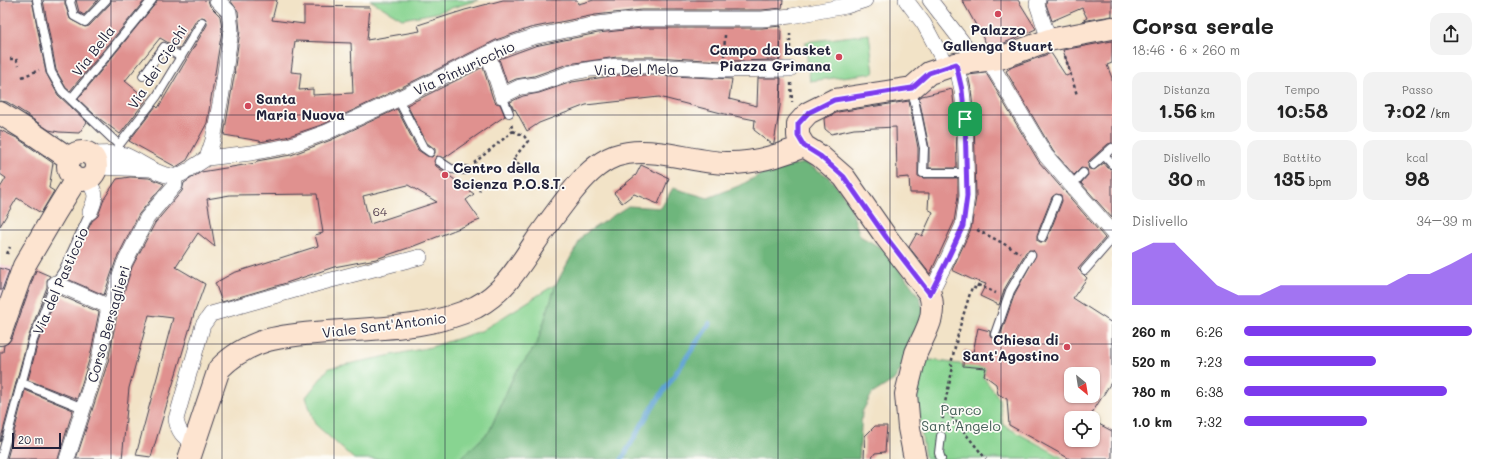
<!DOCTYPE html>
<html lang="it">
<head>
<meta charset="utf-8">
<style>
  :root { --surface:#fff; --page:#f2f2f2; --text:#222; --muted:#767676; --accent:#7c3aed }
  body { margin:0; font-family:Mali,sans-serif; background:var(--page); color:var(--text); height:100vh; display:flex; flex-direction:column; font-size:15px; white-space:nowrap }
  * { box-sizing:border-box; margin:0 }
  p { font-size:13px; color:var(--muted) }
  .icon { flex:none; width:22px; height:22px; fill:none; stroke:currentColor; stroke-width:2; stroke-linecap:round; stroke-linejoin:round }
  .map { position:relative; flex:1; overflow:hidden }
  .drawer { display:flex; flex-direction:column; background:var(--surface); width:380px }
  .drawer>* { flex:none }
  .needle { width:26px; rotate:150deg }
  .controls { position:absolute; left:1064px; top:367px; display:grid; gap:8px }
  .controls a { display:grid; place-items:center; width:36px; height:36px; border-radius:8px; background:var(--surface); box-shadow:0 1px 3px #0004; font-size:20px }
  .scale { position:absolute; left:12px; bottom:10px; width:49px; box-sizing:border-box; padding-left:4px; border:2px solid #22223b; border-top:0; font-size:11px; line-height:14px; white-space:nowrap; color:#22223b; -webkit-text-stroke:3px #fdfcf7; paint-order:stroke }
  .pin { position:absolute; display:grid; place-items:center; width:34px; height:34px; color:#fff; margin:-17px; border-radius:8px; box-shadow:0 2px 6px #0006 }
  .round { display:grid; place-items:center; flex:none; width:42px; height:42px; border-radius:12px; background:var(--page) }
  .head { display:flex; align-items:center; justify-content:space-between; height:68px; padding:0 20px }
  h1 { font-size:22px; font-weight:700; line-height:30px }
  .figures { display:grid; grid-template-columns:repeat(3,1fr); gap:6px; height:68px; padding:4px 20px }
  .figures div { display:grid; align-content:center; border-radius:10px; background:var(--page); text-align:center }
  .figures b { font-size:20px; font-weight:700 }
  .figures small { font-size:11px; font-weight:400 }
  .figures p { font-size:11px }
  .chart { height:112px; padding:8px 20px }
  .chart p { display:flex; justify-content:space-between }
  .chart svg { width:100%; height:72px; margin-top:4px; fill:var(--accent); opacity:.7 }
  ul { padding:0 20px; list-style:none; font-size:13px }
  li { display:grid; grid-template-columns:64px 48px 1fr; align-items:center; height:30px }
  li i { height:10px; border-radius:5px; background:var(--accent) }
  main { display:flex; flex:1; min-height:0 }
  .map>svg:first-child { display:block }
</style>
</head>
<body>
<main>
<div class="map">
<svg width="1112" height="459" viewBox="0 0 1112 459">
  <rect width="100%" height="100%" fill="#fdfcf7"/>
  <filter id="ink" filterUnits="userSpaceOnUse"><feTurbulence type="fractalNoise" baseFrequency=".025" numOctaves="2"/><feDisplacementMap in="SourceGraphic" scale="8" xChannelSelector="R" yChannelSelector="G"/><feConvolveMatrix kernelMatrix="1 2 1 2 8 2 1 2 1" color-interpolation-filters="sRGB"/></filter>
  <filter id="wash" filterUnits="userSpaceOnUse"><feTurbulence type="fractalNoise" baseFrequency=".012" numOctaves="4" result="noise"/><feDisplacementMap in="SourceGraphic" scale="16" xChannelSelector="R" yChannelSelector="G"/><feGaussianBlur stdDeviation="0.9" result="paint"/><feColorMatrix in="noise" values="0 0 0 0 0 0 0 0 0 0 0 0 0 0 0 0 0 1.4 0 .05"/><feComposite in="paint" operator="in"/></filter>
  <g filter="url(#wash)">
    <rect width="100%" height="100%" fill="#f2e3c7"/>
    <path fill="#f6cfd8" d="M0,264L16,269L0,315Z"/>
    <path fill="#88d491" stroke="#557b66" d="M370,0H478L435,13L402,19Z
      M869,34L874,73L810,81L805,42Z
      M556,284L537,344L514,375L489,432L460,459H354L315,424L306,397L329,368L431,347L481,331Z
      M932,360L986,368L983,377L999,398L1003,425L1065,459H925L917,396L921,361Z"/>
    <path fill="#6eb67b" stroke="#486c5b" d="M805,163L828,176L849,203L860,236L885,250L919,296L925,314L901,369L894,380L872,394L862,412L859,459H460L489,432L514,375L537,344L556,284L583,235L628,206L661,208L673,188L708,198L741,185L770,169Z"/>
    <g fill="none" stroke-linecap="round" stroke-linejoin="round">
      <path stroke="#5ea2d3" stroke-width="5" d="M622,459L648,414L710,323"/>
    </g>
    <g id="blocks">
      <path fill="#e0918f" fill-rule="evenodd" d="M0,0H32L46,73L58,95L87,122L79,133L59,132L49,130L28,116V115L7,102L0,101Z
        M43,0H65V4L70,19L85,27L89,26L110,4L111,0H145L70,91L66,88L56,70Z
        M76,0H98L84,15L79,12Z
        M157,0H208L210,6L220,16L222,30L207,123L187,160L176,167L129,141L156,106L158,108L207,25V22L205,18L202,17L197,19L179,49L160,38L125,81L147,99L120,134L96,116L78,99L156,3Z
        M230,0H277L272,20L304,24V6L370,7L367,40L420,31L418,25L465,10L503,0H577L578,4L594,0H783L782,8L762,10H641L595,15L530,28L496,40L394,91L324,124L286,137L260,142V141L224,135L235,71L234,73L240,31L238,11ZM295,41L351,43L353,93L313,95V89L299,90L301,73L291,72Z
        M962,0H1018L1036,29L1002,44L988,47Z
        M1047,0H1112V16L1082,21L1087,18L1082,8L1052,21L1046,4Z
        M781,26L780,60L723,61L654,57H617L568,64L534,76L516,79L507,83L499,59L535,46L598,33L642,28H762Z
        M1112,41V63L1107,65L1112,78V143L1108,144L1089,161L1088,166L1089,169L1094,170L1104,163L1108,168L1112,169V218L1081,183L1088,175L1087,169L1081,168L1074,175L1053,151L1006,71L1012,67L1051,53L1066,76L1071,74L1063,50Z
        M483,67L493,99L496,103L500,104L505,116L444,158L437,156L434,161L436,166L474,194L466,200L480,220L414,246L376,259L334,267L283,284L222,302L215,283L233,273L318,246L315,235L323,233L317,194L230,195L207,199L215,247L198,233L176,267L205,284L194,314L151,457L136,455L173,318L149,315L129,388L122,459H76L108,362L117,314L132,267L155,223L182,191L184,183L201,172L256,163L257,161L291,155L331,140L397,109L418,150L427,156L432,157L435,153V149L427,143L407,105ZM408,185L437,202L370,224L363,196Z
        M986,73L1039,162L1105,238L1078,269L1087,278L1073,298L1112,323V381L1089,418H1071V440H1093V421L1112,431V459H1070L1009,425L1007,399L998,394L996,384L984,375L986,368L963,366L964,350L973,352L978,328L990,331V335L993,339H996L1000,336L1015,293L1036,255L1033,250H1029L1026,252L1005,288L999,305L980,296L986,284L971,279L952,270L971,229L976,197L974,118L971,89L968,75ZM1056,194L1061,195L1062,201L1047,239L1045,242H1040L1037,240V235L1052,197ZM1071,374H1093V396H1071Z
        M618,75H653L732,79L729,99L757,106L758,78H781L780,106L774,143L772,144L754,130L755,120L725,114L659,97L586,105L539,123L527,131L515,109L514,110L510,102L523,96L539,93L572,82Z
        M952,89L956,120L957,168H929V147L919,98L922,96Z
        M909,101L918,148V176L923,178H958V196L954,222L930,274L909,247L917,233L922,236L933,212L928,209L929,193H910L909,177L897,178L896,127L854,129L831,134L825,129L824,119L838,112Z
        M0,130L17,138L53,163L49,188L54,191L41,213L17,198L0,226V188L6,178L0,174Z
        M641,165L669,178L658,204L634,194L622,203L614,193L636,175Z
        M130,177L149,178L164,184L139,214L116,260L104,295L65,278L92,221L98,216L104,199L117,179Z
        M0,268L9,271L2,290H0Z
        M36,270L50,276L47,280V287L28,338L0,442V352H3L4,345L8,343L12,338Z
        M57,294L99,312L90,357L77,399L28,380L38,342Z
        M25,390L73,410L58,459H7Z
        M875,426H887L885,452L875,453L871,459H864L865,436Z"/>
    </g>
  </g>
  <g filter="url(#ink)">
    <use href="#blocks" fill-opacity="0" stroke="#413f50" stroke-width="1"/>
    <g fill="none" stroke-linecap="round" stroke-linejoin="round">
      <g stroke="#413f50" stroke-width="10">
        <path id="lane" d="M37,0L51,72L62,91L119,145
          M71,0L70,2L74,16L85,22L106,0
          M143,76L164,47L181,57
          M912,89L924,148L923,173H966
          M502,96L509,113
          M71,99L152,0
          M398,99L423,147L430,152
          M119,145L157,96L202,22
          M1104,155L1112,164
          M439,161L451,169L466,170
          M1093,165L1112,148
          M1070,187L1083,173
          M1042,237L1057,199
          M1085,270L1112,239
          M995,334L1010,291L1031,255
          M22,383L83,408
          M941,436L939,453L941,459
          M1,459L33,340L55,283L63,271L87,219"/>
      </g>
      <g stroke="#413f50" stroke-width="16">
        <path id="street" d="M906,0L924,24L947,67
          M930,0L977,61
          M1038,0L1037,4L1049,40
          M488,54L502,96L520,87L536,85L570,73L591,69L618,66H653L723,70L790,69
          M988,59L1046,156L1112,232
          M91,154C102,154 115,152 125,155C140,161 156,175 173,176C178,177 183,173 187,171
          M207,158L213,140L222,93L231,30L229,12L217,0
          M97,167L148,169
          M193,167L207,158L251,153L288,146L327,132L398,99L500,48L533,37L597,24L642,19H762L791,16L846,6L865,0
          M87,179C97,194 97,196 90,212
          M55,283L110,307
          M930,294L948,258L963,225L967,196L965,119L962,90L956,64
          M193,444C183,436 178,432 176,419L203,325L211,314L316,284L420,257
          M67,459L99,359L108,312L124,264L147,218L175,185L173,176"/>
      </g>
      <g stroke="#413f50" stroke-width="24">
        <path id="secondary" d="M0,113L35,135L70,159
          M68 166a14 14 0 1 1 28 0a14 14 0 1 1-28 0Z
          M0,334L24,266L55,213L76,179
          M916,353C925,332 937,317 930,294L886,237L844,177L820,156L804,146L798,136V124L808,113L834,100L912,88L929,73L956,64L1000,58L1049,40L1112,28
          M915,357L906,394L909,428L915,459
          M189,459L219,369C250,337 286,335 327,332C376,328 431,329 476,307C503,293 518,268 534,244C546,226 559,209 572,192C584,177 597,163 615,156C649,144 691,162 725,163C752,164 779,156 804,146"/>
      </g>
      <path stroke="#413f50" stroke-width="2.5" stroke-dasharray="3 3" stroke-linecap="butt" d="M790,54V31
        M724,56L725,35
        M1065,56L1077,95
        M10,59H16L19,65
        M22,77L39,70
        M791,83L792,102
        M513,131L524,136L528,141L513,159L526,171
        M474,163L513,131L511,124
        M472,180L480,191
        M977,230L997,240L1020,253
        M7,254L10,247
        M978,285L996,293
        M944,407L986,459
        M942,425L944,407L953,367L951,364L960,326L972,287L977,289L978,285L974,284"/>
      <use href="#lane" stroke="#fff" stroke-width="8"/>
      <use href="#street" stroke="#fff" stroke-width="15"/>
      <use href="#secondary" stroke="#fde4d0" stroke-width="22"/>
    </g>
  </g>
  <g fill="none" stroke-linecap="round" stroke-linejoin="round" filter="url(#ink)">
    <g stroke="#fff" stroke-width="8">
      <path id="route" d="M956,64L962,90L965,119L967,196L963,226L948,258L930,294L886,237L844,177L820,156L804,146L798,136V124L808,113L834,100L912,88L929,73Z"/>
    </g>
    <use href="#route" stroke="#7c3aed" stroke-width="5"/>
  </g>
  <path fill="none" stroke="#22223b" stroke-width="1" stroke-opacity="0.55" d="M111,0V459M222,0V459M334,0V459M445,0V459M556,0V459M667,0V459M778,0V459M890,0V459M1001,0V459M0,115H1112M0,230H1112M0,344H1112"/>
  <g fill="#d1495b" stroke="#fdfcf7" stroke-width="1.5">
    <circle cx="998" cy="14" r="4"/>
    <circle cx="839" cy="57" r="4"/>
    <circle cx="248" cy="106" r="4"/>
    <circle cx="445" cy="175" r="4"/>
    <circle cx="1067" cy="347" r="4"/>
  </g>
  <g text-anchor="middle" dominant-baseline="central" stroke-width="3.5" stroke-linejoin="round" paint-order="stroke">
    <g font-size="12" fill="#523e50">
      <text x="380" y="211">64</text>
    </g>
    <g font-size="14" font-weight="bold" fill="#22223b" stroke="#fdfcf7" text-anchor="end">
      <text x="998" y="29" text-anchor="middle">Palazzo<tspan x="998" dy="16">Gallenga Stuart</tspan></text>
      <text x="831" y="49">Campo da basket<tspan x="831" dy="16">Piazza Grimana</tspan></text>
      <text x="256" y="98" text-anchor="start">Santa<tspan x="256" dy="16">Maria Nuova</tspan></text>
      <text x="453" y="167" text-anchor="start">Centro della<tspan x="453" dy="16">Scienza P.O.S.T.</tspan></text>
      <text x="1059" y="339">Chiesa di<tspan x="1059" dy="16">Sant'Agostino</tspan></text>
    </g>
    <g font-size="14" fill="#22223b" stroke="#fdfcf7">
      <text transform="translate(93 51) rotate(-52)">Via Bella</text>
      <text transform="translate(157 67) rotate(-57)">Via dei Ciechi</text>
      <text transform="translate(464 68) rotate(-25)">Via Pinturicchio</text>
      <text transform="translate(636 69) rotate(-1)">Via Del Melo</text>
      <text transform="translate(60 281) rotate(-66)">Via del Pasticcio</text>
      <text transform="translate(108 324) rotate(-74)">Corso Bersaglieri</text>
      <text transform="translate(384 325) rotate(-7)">Viale Sant'Antonio</text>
    </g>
    <g font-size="14" fill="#466059" stroke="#fdfcf7">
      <text x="961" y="409">Parco<tspan x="961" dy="16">Sant'Angelo</tspan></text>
    </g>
  </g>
</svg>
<div class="controls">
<a><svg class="needle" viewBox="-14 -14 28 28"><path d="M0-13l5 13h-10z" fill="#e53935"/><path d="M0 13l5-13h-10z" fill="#767676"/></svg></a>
<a><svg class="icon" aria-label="locate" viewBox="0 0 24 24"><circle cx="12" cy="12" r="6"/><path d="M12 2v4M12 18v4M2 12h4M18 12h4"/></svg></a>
</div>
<div class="scale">20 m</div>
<div class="pin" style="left:965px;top:119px;background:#1e9e55"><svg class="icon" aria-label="arrive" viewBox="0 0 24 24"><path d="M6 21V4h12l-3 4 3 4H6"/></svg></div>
</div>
<section class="drawer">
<div class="head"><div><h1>Corsa serale</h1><p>18:46 · 6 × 260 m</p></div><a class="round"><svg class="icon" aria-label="share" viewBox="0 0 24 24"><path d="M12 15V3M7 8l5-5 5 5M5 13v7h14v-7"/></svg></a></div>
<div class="figures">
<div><p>Distanza</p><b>1.56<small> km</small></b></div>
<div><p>Tempo</p><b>10:58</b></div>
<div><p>Passo</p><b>7:02<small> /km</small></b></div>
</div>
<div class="figures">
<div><p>Dislivello</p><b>30<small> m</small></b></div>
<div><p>Battito</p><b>135<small> bpm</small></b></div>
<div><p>kcal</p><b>98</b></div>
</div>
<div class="chart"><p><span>Dislivello</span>34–39 m</p>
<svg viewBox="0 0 160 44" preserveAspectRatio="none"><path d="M0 44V12L10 6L20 6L30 19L40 32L50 38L60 38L70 32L80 32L90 32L100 32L110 32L120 32L130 25L140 25L150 19L160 12V44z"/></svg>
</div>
<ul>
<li><b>260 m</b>6:26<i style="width:100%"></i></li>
<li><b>520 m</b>7:23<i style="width:58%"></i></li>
<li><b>780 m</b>6:38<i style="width:89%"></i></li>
<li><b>1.0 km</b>7:32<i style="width:54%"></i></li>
</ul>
</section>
</main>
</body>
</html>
